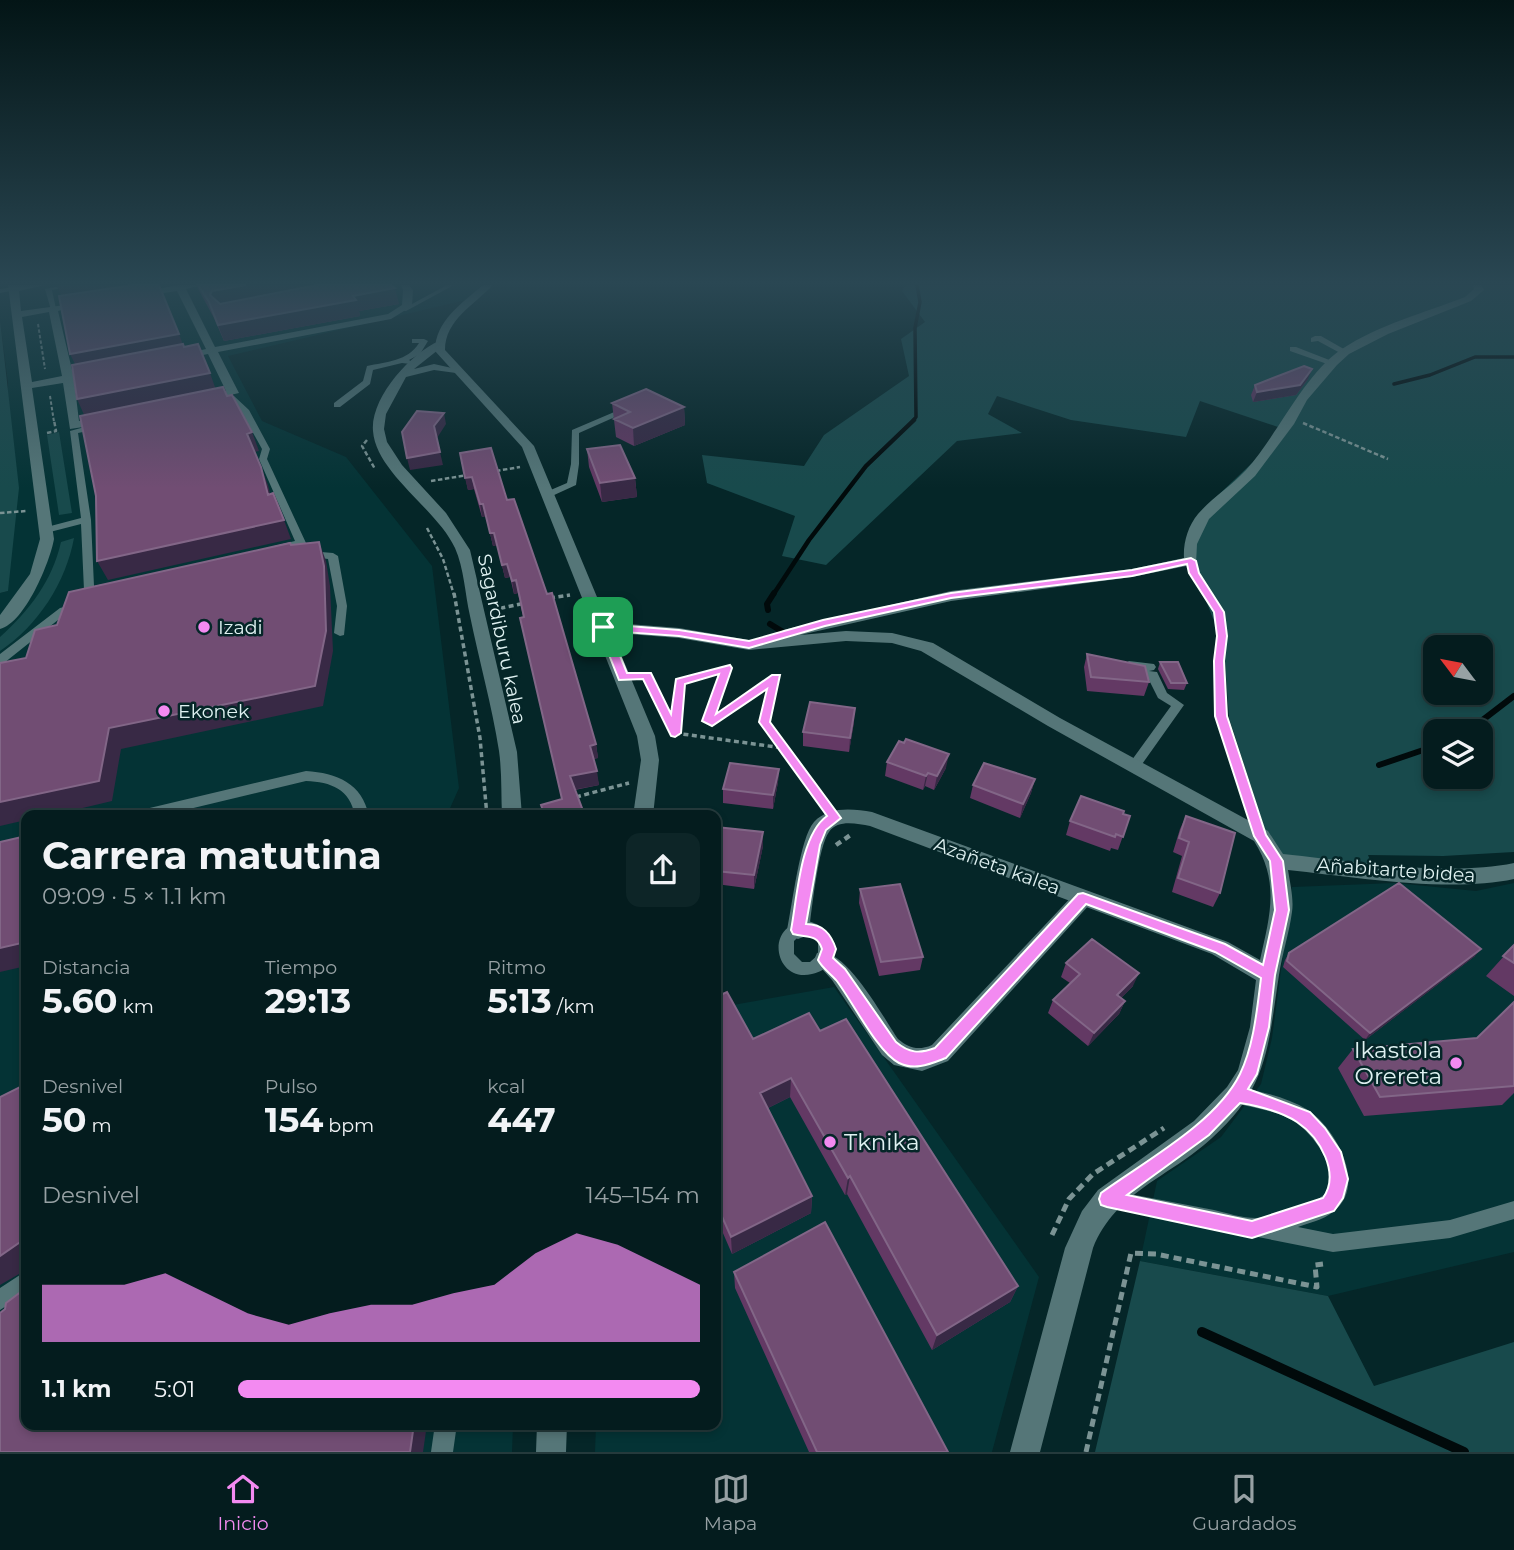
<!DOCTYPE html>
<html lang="es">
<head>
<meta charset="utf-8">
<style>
  :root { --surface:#041c1e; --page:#0d2527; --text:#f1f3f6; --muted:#97a1a4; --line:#253a3c; --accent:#f38af1 }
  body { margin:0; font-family:Montserrat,sans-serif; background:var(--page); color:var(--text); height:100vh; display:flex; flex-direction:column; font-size:26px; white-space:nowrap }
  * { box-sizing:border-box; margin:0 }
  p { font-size:23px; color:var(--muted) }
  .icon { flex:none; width:38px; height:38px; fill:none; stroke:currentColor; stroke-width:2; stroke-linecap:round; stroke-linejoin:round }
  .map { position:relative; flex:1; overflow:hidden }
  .side { position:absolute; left:21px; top:810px; width:700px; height:620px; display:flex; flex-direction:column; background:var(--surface); border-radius:14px; box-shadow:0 4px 10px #0003,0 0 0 2px var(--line) }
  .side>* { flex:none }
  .needle { width:46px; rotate:302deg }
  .fabs { position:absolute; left:1423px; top:635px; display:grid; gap:14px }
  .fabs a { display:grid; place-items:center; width:70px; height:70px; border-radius:14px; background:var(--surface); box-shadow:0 4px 10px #0003,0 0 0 2px var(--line); font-size:35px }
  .pin { position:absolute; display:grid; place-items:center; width:60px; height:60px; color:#fff; margin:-30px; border-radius:14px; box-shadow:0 4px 10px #0006 }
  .round { display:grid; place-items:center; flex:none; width:74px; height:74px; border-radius:14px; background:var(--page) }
  .head { display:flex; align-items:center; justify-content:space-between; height:119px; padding:0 21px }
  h1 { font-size:38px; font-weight:700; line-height:52px }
  .metrics { display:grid; grid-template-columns:repeat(3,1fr); gap:10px; height:119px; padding:7px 21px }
  .metrics div { display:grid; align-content:center }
  .metrics b { font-size:35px; font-weight:700 }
  .metrics small { font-size:19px; font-weight:400 }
  .metrics p { font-size:19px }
  .chart { height:196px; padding:14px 21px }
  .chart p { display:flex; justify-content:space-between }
  .chart svg { width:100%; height:126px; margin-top:7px; fill:var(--accent); opacity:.7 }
  ul { padding:0 21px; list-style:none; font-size:23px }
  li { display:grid; grid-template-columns:112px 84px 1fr; align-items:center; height:52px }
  li i { height:18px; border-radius:9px; background:var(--accent) }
  .tabs { display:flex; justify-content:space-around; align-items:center; height:98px; border-top:2px solid var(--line); background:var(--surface); font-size:19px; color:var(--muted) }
  .tabs a { display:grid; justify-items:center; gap:4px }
  .tabs .selected { color:var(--accent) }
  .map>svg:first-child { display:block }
</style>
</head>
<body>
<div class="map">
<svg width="1514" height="1452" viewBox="0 0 1514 1452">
  <rect width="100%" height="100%" fill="#052628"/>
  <path fill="#043335" d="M0,285H484L470,299L228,356L262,421L346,457L432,566L459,788L447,815L26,816V1424L513,1425L512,1452H0V593L8,591V383L0,320Z
    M1395,883L1476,891L1514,883V1252L1328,1296L1140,1261L1157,1181L1221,1137L1261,1084L1272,1038L1292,887Z
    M834,987L1039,1277L992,1452H595L596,1425L716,1424V1008Z"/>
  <path fill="#184a4c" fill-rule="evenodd" d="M906,285H1514V852L1443,856L1368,855L1375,872L1274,858L1229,718L1225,663L1214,621L1195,573L1190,532L1212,501L1290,427H1278L1200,401L1186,437L1071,420L997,396L988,414L1022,433L957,441L826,565L782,556L795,516L707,483L702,455L804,466L824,435L909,376L901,339L925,322L902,291ZM1435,648H1480V693H1435ZM1435,732H1480V777H1435Z
    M0,320L19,488L8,591L0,593Z
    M59,432L72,513L59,515L47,435Z
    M74,538C66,582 38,626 0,651V637C30,610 52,581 61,542Z
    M1140,1261L1328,1296L1374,1386L1514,1342V1452H1095Z"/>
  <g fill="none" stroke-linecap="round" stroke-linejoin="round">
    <path stroke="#010a0b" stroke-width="3.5" d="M1394,384L1430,375L1475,357H1514
      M912,422L916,417L915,328L920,302L917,285"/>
    <path stroke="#010a0b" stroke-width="4.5" d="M773,595L809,540L866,466L914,420"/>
    <path stroke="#010a0b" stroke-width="6" d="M768,610L767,604L774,593
      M770,624L788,635
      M1467,732L1514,696
      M1379,765L1435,746"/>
    <path stroke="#010a0b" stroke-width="10" d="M1202,1332L1464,1452"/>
    <path stroke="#7b9394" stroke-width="2" stroke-dasharray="3.5 2" stroke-linecap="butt" d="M38,324L45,369
      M50,396L54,422"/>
    <path stroke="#7b9394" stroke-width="2.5" stroke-dasharray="4.5 2.5" stroke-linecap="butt" d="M1303,423L1388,459
      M47,433L56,431L54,420
      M367,440L362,446L375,469
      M496,471L520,467
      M431,481L468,475
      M0,513L26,511
      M427,528L443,559L454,595
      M1194,573L1208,595"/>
    <path stroke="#7b9394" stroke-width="3.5" stroke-dasharray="5 3.5" stroke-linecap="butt" d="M454,593L480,738L487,816
      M1207,593L1219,612L1222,636L1219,661L1221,716L1252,811
      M550,598L570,595
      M492,610L525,603
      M640,676L647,675L675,733L680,681L727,668L708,721L712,722L776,678L764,722L825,805
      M675,733L783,748
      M576,797L629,783"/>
    <path stroke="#7b9394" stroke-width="4.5" stroke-dasharray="6 4.5" stroke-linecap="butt" d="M836,845L852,834"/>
    <path stroke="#7b9394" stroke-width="5" stroke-dasharray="8 5" stroke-linecap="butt" d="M1052,1235L1069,1199L1093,1174L1164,1128
      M1086,1452L1131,1253L1156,1254L1317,1287L1315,1265L1323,1264"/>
    <path fill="#557678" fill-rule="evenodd" d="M65,285H78L52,290L56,309L51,310L45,289Z
      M447,285H454L406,311L401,310Z
      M14,287L17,289L16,290L0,293V289Z
      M1315,336H1321L1349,352L1342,354L1318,341L1311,342V338Z
      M412,339H424L428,341L420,354L409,360L412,362L411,364L402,363L373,370L370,384L340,407H334V403L363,381L367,366C386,362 408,361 419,343H412Z
      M1290,347H1296L1337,363L1330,365L1290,351Z
      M234,396L249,410L270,449L267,459L306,543L304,545L278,551L273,548L274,546L295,541L259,459L262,449L241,411L232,401L219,403L215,401Z
      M626,407L633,409L579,433V464L576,485L552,496H546V492L567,483L571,464L572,430Z
      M99,423L102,424V428L78,433L91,520L94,586L103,584L108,587L107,589L89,593L84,590L81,524L46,533L41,530L43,528L81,518L70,431Z
      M309,551L333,553L338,556L347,606L344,635L340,636L334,633L337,606L328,559L305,556V552Z
      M76,604L81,607L80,609L68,612L4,663L0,664V654L60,608Z
      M1129,661L1154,664L1156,667L1154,670L1149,671L1157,672L1167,693L1184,705L1140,767L1135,769L1129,764L1171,706L1158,698L1148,678L1127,674L1125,671L1127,668L1123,665Z
      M306,771C337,773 362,783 369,816H355C350,789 331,782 306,781L160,816H131L137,811Z
      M808,921C827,926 841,942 830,962C826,969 820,972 812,974C775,984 762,923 808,921ZM801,934H810L818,942V955L810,962H802L794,954V941Z
      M1236,1087C1260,1091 1287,1097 1308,1110C1336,1129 1368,1186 1333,1212C1323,1220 1309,1223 1298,1227L1333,1234L1450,1220L1514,1201V1219L1450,1238L1333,1252L1102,1206L1100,1199L1102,1192L1109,1190C1144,1197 1179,1203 1214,1210C1227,1213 1242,1218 1256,1218C1271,1218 1322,1203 1328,1190C1339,1168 1312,1133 1295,1122C1275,1109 1252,1109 1230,1101L1227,1095L1230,1089Z
      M26,1271V1293L0,1310V1288Z
      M435,1424H457L453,1452H431Z"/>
    <path fill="#557678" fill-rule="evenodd" d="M1083,890L1090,892L1093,898L1090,904L948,1061L922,1071L894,1065L882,1055L832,980L814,960L817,953C844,944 884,1019 898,1039C909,1048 918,1051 932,1045L1076,892Z"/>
    <path fill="#557678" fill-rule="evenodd" d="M8,285H45L19,291L21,311L65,305V309L58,311L73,374L96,370L101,373L74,380L79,421L103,416L109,420L103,424L70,429L63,383L32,388L54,539C50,562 25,623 0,629V615L30,574L40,539ZM49,312L62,376L32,382L22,317Z
      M178,285H202L186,289L215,347L388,314L402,305L403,290L401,285H409L413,290L412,306L391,319L218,352L239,393L205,401L199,398L201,396L226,391L208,354L178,360L173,357L206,349L177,291L138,297L133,294Z
      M1473,285H1481L1484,290L1471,301L1388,334L1349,354L1337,365L1307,400L1294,424L1255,476L1209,519L1197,544L1196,564L1132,577L951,601L800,635L846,631L892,633L933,643L1060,718L1268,831L1283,854C1352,861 1447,877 1514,863V879C1449,893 1355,877 1288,870C1290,883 1294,899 1292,912C1289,934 1282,954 1279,975C1268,1045 1269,1087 1212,1138C1170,1177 1116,1191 1093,1248L1040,1452H1010L1065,1248L1082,1211L1098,1190L1194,1121L1227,1087L1238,1070L1250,1027L1256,980L1212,954L870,826C857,824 838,819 829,832C818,847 812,910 809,930L806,936L798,939L790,936L787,930C792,907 800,837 814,822C829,806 853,809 872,812L1228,942L1260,960C1270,915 1280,882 1254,841L1048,726L921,651L892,643L846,641L749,650L679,638L603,632L595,627L603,622L679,628L749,640L785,637L781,633L783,630L951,591L1132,569L1184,558C1183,543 1188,526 1198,514C1212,498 1231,486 1246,470C1278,435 1303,375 1342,349C1378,325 1424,313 1465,297L1474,289Z
      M439,341L444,344L443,346L414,369L434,364L461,370L456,373L434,370L406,377L386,414L384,429L387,442L402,465L446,513L470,550L517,752L522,816H502C501,794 502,772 499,751C492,706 479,660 470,616C465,594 464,568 455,548C437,509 376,473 373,431C370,398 411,353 439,341Z"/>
    <path fill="#557678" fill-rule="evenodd" d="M483,285H493C474,305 445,320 445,350L534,446L655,736L659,760L653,816H633L641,760L637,736L522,447L435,351C435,321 462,303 483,285Z
      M537,1424H567L566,1452H536Z"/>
  </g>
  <path fill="#633964" d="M196,285H391L399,304L359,311L360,316L224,341L214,318Z
    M1308,379L1296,395L1253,402L1251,395L1255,385Z
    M612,403L684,407L685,425L634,446L616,437Z
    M587,449L635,478L637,497L602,502L589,467Z
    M460,453L507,500L596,744L598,758L593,759L599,785L575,790L585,816H543L541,805L562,799L518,593L514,594L510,577L505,578L497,545L493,546L486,516L482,517L474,489L468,490Z
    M1087,654L1149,682L1144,696L1087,691L1084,667Z
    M1160,662L1187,683L1184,690L1168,689L1158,669Z
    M854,722L849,752L803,746V732Z
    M887,762L946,768L934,790L925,786L923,790L885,776Z
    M779,769L778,782L773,809L723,803V789Z
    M1035,779L1031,793L1020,818L970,798L973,785Z
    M1130,816L1118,850L1111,848L1110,851L1066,835L1070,821Z
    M1186,816L1220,893L1213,907L1172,892L1182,856L1173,852L1180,829Z
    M716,827L763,832V846L754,889L716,884Z
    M860,889L923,957L920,970L879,976L859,903Z
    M1514,945V996L1486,976Z
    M1289,953L1475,956L1365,1040L1283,967L1285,960Z
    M1066,963L1133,986L1121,998L1125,1001L1119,1014L1088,1046L1048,1013L1053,1000L1070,983L1061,977Z
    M716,997L753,1039L820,1031L1018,1286L1010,1302L932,1350L847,1194L845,1195L790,1097L768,1108L812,1196L811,1213L732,1254L716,1217Z
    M1514,1002V1093L1502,1105L1364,1116L1338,1068L1353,1049L1477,1038Z
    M734,1272L948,1452H809L735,1288Z"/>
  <path fill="#382945" d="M69,285H156L64,301L57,286Z
    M246,285H332L216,311L210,295L212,291Z
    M395,288L399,304L359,311L360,316L224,341L218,325L353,296Z
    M179,334L185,350L78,370L70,354Z
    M1312,369L1308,379L1296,395L1253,402L1257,392Z
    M210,373L216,390L85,417L77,399Z
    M684,407L685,425L634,446L633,428Z
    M444,413L446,424L437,438L434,426Z
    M252,432L259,451L254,452L247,434Z
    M440,452L443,465L410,470L407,458Z
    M261,467L268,485L275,514L268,495Z
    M472,477L474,489L468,490L465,478Z
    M635,478L637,497L602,502L600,483Z
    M480,504H483L486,516L482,517Z
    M284,520L291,539L108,580L97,561Z
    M490,533H494L497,545L493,546Z
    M319,542L326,561L330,586L333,651L323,706L121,749L112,801L49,816H26V820L0,826V802L109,728Z
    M507,564L510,577L505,578L502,565Z
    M516,580L518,593L514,594L512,581Z
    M855,708L854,722L849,752L850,738Z
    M596,744L598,758L592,759L590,746Z
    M949,754L946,768L934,790L937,776Z
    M779,769L778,782L773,809V795Z
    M597,771L599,785L572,790L570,776Z
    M928,773L925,786L923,790L926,776Z
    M1035,779L1031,793L1020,818L1023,804Z
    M763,832V846L754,889V875Z
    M720,919L721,932L716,951V935Z
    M26,942V966L0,972V948Z
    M1481,949L1475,956L1365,1040L1370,1033Z
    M1139,973L1133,986L1111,1008L1117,995Z
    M1125,1001L1119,1014L1088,1046L1094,1033Z
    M791,1078L790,1097L760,1112V1093Z
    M850,1176L847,1194L845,1195L848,1178Z
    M812,1196L811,1213L732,1254L731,1237Z
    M26,1238V1270L0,1285V1256Z
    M1018,1286L1010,1302L932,1350L937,1335Z
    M414,1424H427L423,1452H410Z"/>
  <path fill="#714d73" stroke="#826687" stroke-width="2" d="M133,285H159L179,334L70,354L59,296Z
    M198,285H246L212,291L210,295L220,304L317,285H391L395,288L353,296L356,300L218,325L209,302Z
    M183,344L184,347L198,344L210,373L77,399L72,365Z
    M1304,366L1312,369L1300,385L1257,392L1255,385Z
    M223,387L227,396L232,395L252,432L247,434L261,467L268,495L273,493L284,520L97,561L96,496L80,416Z
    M646,389L684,407L633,428L614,419L630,412L612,403Z
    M417,411L444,413L434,426L440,452L407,458L402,432Z
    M620,445L635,478L600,483L587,449Z
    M491,448L507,500L514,499L547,594L552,593L596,744L590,746L597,771L570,776L585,816H545L541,805L562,799L520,618L524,617L516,580L512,581L507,564L502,565L494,533H490L483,504H480L472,477L465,478L460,453Z
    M319,542L324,566L326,631L315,686L109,728L99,781L0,802V663L26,658L35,630L57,625L69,592L290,543L291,545Z
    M1087,654L1145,666L1149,682L1091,677Z
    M1160,662H1178L1187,683H1171Z
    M810,702L855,708L850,738L803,732Z
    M906,739L949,754L937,776L928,773L926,776L887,762L899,741L904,743Z
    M730,763L779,769L773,795L723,789Z
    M984,763L1035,779L1023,804L973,785Z
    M1081,796L1124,811L1123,814L1130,816L1123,837L1116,834L1115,837L1070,821Z
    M147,810L146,816H120Z
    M1186,816L1235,833L1220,893L1178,878L1189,842L1179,838Z
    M716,827L763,832L754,875L716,871Z
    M26,836V942L0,948V842Z
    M1399,883L1481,949L1370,1033L1287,961L1289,953Z
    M900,884L923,957L881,962L860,889Z
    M716,918L720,919L716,935Z
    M1092,939L1139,973L1117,995L1125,1001L1094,1033L1053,1000L1080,974L1066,963Z
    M1514,945V963L1503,956Z
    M727,992L753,1039L809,1013L820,1031L846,1019L1018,1286L937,1335L850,1176L848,1178L791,1078L760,1093L812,1196L731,1237L716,1203V997Z
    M1514,1002V1086L1380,1097L1353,1049L1477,1038Z
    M26,1084V1238L0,1256V1097Z
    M825,1222L948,1452H817L734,1272Z
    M26,1288V1424H414L410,1452H0V1313L5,1309L6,1303Z"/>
  <linearGradient id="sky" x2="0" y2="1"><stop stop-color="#031516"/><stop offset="0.58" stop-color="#2a4753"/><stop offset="1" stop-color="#2a4753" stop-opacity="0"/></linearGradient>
  <rect width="1514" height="488" fill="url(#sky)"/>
  <path fill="#f38af1" stroke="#fff" stroke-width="2" fill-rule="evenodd" d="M1191,558L1196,561L1199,573L1224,612L1227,636L1224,661L1227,716L1266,835L1283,861L1289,910L1275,975L1269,1027L1257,1074L1248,1089L1310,1112L1325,1128L1341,1152L1348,1179L1343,1198L1334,1211L1252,1238L1107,1207L1101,1205L1099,1199L1101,1193C1145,1161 1216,1123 1240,1074C1254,1045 1257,1009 1261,978L1215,952L1086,904L946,1058C930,1064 915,1071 899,1063C877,1052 852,1000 836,980C830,973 822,968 818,960L822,949C817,933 806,938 793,934L791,930C797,899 800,835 827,816L759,722L767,689L712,726L702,721L719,674L685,684L681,733L675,737L671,736L643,679L619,680L598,627L603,624L679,630L749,641L823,620L951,593L1132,570ZM1187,564L1189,573L1214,612L1217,636L1214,661L1215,716L1254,836L1270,861L1275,910L1263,965L1225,944L1083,893L1078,894L935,1048C919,1054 909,1053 896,1042L845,969L833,958L836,949C831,934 823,924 806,924L820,845L826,830L841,818L770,722L780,675H772L716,714L732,668L730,665L676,679L671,714L651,673H627L610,631L679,636L749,648L825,626L951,598L1132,576ZM1240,1103C1258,1106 1282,1112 1297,1122C1321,1138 1340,1174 1323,1198L1252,1221L1127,1195L1209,1135Z"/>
  <g fill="#f38af1" stroke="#052628" stroke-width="2.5">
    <circle cx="204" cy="627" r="7"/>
    <circle cx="164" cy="711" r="7"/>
    <circle cx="1456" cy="1063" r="7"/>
    <circle cx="830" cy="1142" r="7"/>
  </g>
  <g text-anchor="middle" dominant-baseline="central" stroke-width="5" stroke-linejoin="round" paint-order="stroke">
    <g font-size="19" fill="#dff1f1" stroke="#052628" text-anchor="start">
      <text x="218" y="627">Izadi</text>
      <text x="178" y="711">Ekonek</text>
    </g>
    <g font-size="19" fill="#dff1f1" stroke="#052628">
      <text transform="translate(502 639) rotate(78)">Sagardiburu kalea</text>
      <text transform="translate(997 866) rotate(20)">Azañeta kalea</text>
      <text transform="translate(1396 870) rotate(4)">Añabitarte bidea</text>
    </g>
    <g font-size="23" fill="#dff1f1" stroke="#052628" text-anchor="end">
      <text x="1442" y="1050">Ikastola<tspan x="1442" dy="26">Orereta</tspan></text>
      <text x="844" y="1142" text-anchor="start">Tknika</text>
    </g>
  </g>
</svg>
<div class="fabs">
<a><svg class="needle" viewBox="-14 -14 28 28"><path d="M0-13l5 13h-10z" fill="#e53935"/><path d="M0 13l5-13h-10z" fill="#97a1a4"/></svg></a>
<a><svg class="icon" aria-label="layers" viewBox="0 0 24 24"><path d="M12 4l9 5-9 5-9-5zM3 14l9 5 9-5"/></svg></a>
</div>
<div class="pin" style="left:603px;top:627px;background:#1e9e55"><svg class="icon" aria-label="arrive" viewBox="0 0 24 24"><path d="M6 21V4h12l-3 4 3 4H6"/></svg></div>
<section class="side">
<div class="head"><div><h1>Carrera matutina</h1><p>09:09 · 5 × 1.1 km</p></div><a class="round"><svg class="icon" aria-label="share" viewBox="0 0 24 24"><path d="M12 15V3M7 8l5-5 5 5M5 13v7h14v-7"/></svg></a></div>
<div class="metrics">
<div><p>Distancia</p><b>5.60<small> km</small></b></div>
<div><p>Tiempo</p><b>29:13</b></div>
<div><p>Ritmo</p><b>5:13<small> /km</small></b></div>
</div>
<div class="metrics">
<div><p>Desnivel</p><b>50<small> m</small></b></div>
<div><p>Pulso</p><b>154<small> bpm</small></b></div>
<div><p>kcal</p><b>447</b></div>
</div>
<div class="chart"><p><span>Desnivel</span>145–154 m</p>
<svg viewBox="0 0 160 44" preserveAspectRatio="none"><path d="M0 44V24L10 24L20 24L30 20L40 27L50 34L60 38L70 34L80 31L90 31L100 27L110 24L120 13L130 6L140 10L150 17L160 24V44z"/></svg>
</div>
<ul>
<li><b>1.1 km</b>5:01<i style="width:100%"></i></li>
</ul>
</section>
</div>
<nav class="tabs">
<a class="selected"><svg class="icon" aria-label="home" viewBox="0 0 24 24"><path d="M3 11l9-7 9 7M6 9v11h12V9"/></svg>Inicio</a>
<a><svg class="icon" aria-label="map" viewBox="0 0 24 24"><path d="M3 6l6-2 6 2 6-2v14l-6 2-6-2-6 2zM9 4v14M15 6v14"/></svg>Mapa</a>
<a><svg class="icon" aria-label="saved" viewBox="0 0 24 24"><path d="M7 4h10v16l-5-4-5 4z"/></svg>Guardados</a>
</nav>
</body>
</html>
